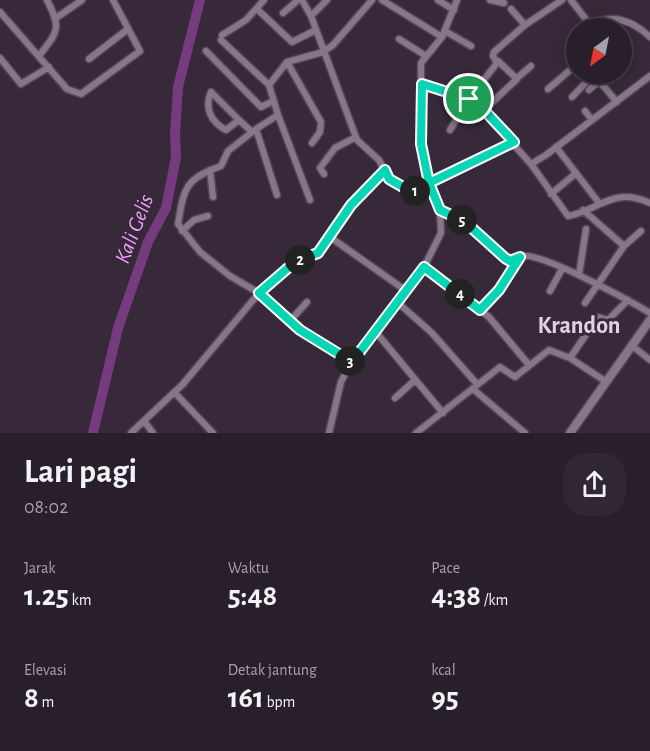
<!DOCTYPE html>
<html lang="id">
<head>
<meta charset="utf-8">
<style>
  :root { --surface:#291f2b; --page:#312733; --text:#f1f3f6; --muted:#a5a2a9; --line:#453d47 }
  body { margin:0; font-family:"Alegreya Sans",sans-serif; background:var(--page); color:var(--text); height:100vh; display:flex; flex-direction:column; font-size:22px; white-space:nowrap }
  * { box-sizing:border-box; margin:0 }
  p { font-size:20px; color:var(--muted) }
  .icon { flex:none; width:33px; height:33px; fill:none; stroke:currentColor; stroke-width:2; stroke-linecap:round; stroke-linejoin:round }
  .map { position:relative; height:433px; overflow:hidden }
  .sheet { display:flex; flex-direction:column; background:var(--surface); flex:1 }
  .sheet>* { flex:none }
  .needle { width:39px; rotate:212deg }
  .controls { position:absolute; left:566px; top:18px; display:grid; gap:12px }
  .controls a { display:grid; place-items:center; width:66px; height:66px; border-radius:50%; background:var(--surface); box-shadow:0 3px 15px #0003,0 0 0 2px var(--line); font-size:30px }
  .pin { position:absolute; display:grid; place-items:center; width:51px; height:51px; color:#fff; margin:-26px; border:3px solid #fff; border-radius:50%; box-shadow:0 2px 6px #0007 }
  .km { position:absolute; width:30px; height:30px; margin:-15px; border-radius:50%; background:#222; color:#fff; font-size:16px; line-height:30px; text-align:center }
  .round { display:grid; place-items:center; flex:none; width:63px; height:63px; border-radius:24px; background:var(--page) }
  .headline { display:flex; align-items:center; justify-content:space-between; height:102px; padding:0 24px }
  h1 { font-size:33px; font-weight:600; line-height:45px }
  .figures { display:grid; grid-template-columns:repeat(3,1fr); gap:9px; height:102px; padding:6px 24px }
  .figures div { display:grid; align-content:center }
  .figures b { font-size:30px; font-weight:600 }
  .figures small { font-size:16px; font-weight:400 }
  .figures p { font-size:16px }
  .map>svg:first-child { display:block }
</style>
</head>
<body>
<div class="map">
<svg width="650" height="433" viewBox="0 0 650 433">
  <rect width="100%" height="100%" fill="#372939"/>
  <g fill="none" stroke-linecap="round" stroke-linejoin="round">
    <path stroke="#753b7e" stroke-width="10" d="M93,433L118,328L148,242L166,208L176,157L175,134L178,87L200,0"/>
    <g stroke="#544855" stroke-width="9">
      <path id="street" d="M302,0L311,16L357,140L379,160L389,179L398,186L410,191L418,190L458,167L514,142
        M382,0L442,37
        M438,0L454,10
        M490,0L504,3
        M571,0L591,26C611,12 633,21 650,37
        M257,9L292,42L316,30
        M511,9L525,25
        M0,12L67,89L81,94L140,51L113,0
        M283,13L298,0
        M311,16L327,0
        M56,18L82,0
        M445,31L471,46
        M222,35L246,20L264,0
        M575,35H576
        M399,39L426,56
        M221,40L269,85
        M206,51L261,107L273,101
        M39,56C58,31 62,29 47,0
        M0,58L21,84L49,67
        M89,59L128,29
        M287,62L321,122L320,132L312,143
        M593,74L617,102
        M517,78L531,66
        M422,84L474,101L531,164L546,155L650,76
        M548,89L576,65
        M589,90L599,81
        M572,97L594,74
        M484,110L517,79L498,61
        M585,111L592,120
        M278,115L269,85L287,62L323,52L333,45L372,0
        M239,120L211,92C204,108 211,122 226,130L239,120L251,131
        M256,129L278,115L310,200
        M450,130L469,99L497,63L493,56L494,52L525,25L562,0
        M556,147L599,203
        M531,164L568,216C600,210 613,186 650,203
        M210,170L213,197
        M324,174L320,168L335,148L356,137
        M551,194L575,174
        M277,195L256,129L228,151L221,166C185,179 184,188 178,224L200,252L230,276L259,293L300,330L352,362
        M440,210L463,221L510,261C515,260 518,257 523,256C543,253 630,301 650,313
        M583,210L624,246
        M182,231L194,220L208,216
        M330,237L405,290
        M424,267L489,317L529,365
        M579,275L586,229
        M550,291L562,269
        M396,301L432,333L477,384
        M585,303L624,246L641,231
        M480,310L494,297L519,258
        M289,322L307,302
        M375,331L443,413
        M631,345L650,360
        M570,358L598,317L608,320L628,300
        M473,389L525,433
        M175,393L213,433
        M395,398L415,380
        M144,421L153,433
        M131,433L183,384L259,293L296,261L318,253L351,205L385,170
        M329,433L341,382L347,370L424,267L441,233L440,210L424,165L421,144V63L442,37L457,0
        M416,433L500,367L515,377L549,350L570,358L605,381"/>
    </g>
    <g stroke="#544855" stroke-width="11">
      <path id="secondary" d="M570,433L650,320"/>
    </g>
    <use href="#street" stroke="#877589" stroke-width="6"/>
    <use href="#secondary" stroke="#877589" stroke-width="8"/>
  </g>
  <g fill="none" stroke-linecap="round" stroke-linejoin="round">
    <g stroke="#fff" stroke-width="12">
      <path id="route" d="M469,99L422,84L421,144L429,183L410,191L389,179L385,170L351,205L318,253L296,261L259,293L300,330L352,362L424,267L480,310L499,290L520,257L510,261L505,258L464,221L440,210L429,183L514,142L484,110L469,99"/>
    </g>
    <use href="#route" stroke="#07d5b6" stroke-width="8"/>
  </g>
  <g text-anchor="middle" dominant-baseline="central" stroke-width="6" stroke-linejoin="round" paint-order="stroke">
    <g font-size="22" font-style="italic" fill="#f2a1ff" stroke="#372939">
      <text transform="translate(134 229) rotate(-69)">Kali Gelis</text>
    </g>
    <g font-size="24" font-weight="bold" fill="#e3d0e6" stroke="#372939">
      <text x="579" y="326">Krandon</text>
    </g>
  </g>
</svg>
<div class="controls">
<a><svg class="needle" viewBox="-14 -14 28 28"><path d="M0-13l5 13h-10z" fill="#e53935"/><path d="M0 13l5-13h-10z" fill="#a5a2a9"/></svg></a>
</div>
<div class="pin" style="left:469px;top:99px;background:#1e9e55"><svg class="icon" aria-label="arrive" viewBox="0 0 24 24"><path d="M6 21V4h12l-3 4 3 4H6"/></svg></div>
<b class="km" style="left:415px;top:191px">1</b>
<b class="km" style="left:300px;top:260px">2</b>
<b class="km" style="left:350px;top:361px">3</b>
<b class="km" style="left:460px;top:294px">4</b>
<b class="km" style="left:462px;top:220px">5</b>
</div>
<section class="sheet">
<div class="headline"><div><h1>Lari pagi</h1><p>08:02</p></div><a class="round"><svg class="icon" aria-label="share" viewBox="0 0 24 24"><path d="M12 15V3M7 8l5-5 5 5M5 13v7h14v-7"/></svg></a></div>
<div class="figures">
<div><p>Jarak</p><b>1.25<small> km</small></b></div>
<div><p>Waktu</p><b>5:48</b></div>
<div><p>Pace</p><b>4:38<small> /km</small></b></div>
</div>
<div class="figures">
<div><p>Elevasi</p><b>8<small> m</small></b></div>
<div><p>Detak jantung</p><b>161<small> bpm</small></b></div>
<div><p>kcal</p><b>95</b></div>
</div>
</section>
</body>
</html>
